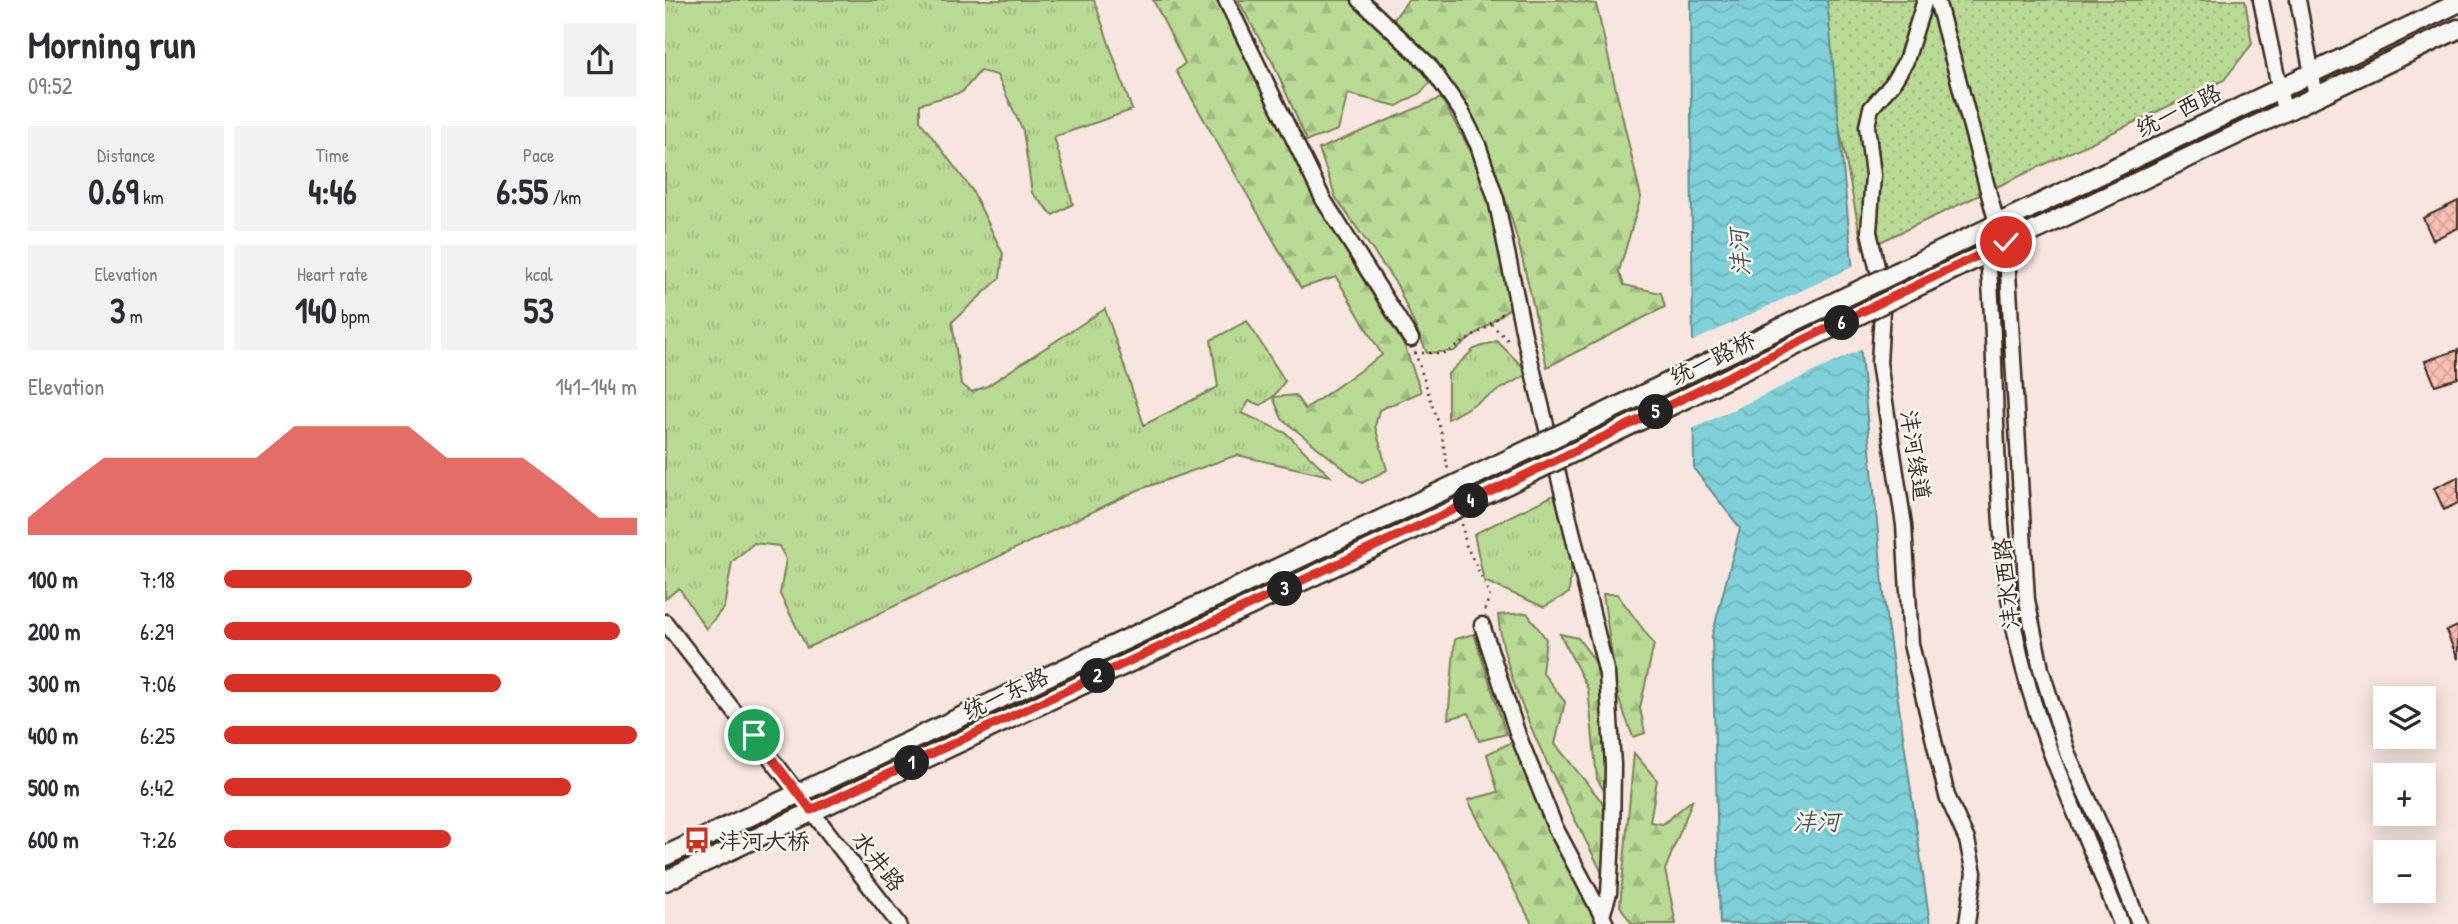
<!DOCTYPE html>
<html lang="en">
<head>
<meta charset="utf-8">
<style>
  :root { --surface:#fff; --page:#f2f2f3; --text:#2b2b33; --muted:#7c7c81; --accent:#d93025 }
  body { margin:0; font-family:"Patrick Hand","LXGW WenKai TC",sans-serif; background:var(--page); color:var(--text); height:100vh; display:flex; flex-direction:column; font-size:26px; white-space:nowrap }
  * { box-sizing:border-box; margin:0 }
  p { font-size:23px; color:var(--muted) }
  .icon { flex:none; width:38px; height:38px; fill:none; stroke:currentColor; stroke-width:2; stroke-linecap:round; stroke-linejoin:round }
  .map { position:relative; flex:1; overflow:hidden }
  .panel { display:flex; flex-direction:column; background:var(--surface); width:665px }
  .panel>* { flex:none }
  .buttons { position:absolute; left:1708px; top:686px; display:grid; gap:14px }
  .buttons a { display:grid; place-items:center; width:63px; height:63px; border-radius:0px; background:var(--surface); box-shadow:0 4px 18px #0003; font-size:35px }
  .pin { position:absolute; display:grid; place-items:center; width:60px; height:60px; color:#fff; margin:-30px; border:4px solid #fff; border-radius:50%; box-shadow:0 2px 7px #0007 }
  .km { position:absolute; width:35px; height:35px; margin:-18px; border-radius:50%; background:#222; color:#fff; font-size:19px; line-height:35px; text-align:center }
  .round { display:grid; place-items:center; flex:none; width:74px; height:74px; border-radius:0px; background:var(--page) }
  .overview { display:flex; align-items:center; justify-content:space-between; height:119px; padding:0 28px }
  h1 { font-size:38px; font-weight:800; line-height:52px }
  .stats { display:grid; grid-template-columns:repeat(3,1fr); gap:10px; height:119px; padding:7px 28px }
  .stats div { display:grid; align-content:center; border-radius:0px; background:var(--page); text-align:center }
  .stats b { font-size:35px; font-weight:800 }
  .stats small { font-size:19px; font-weight:400 }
  .stats p { font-size:19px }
  .chart { height:196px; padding:14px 28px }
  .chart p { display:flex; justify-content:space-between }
  .chart svg { width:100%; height:126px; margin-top:7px; fill:var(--accent); opacity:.7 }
  ul { padding:0 28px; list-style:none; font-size:23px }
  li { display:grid; grid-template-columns:112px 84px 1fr; align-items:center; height:52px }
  li i { height:18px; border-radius:9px; background:var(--accent) }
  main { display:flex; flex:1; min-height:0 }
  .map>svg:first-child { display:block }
</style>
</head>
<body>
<main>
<section class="panel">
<div class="overview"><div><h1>Morning run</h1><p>09:52</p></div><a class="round"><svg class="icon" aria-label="share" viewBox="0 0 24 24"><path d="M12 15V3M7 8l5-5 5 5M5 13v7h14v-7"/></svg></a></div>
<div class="stats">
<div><p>Distance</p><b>0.69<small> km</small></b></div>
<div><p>Time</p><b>4:46</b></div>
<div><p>Pace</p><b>6:55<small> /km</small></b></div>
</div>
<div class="stats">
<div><p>Elevation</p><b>3<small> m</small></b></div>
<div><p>Heart rate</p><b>140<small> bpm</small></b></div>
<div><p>kcal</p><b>53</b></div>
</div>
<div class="chart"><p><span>Elevation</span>141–144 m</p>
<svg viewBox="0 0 160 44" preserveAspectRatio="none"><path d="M0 44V38L10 27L20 17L30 17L40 17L50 17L60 17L70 6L80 6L90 6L100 6L110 17L120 17L130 17L140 27L150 38L160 38V44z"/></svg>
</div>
<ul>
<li><b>100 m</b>7:18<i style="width:60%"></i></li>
<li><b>200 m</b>6:29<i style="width:96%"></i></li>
<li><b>300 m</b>7:06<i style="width:67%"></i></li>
<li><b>400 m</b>6:25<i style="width:100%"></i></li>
<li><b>500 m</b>6:42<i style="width:84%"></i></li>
<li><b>600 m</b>7:26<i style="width:55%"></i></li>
</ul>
</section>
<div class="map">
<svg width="1793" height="924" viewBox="0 0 1793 924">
  <defs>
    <pattern id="grass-tufts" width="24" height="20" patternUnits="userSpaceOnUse" patternTransform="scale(1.75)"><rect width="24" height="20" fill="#b9da94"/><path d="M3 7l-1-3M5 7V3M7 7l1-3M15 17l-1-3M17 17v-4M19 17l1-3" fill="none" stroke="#a0bb7f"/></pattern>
    <pattern id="forest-firs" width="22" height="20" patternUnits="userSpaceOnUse" patternTransform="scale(1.75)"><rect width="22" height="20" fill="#b9da94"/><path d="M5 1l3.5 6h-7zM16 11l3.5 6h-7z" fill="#a0bb7f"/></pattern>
    <pattern id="park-dots" width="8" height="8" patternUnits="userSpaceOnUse" patternTransform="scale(1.75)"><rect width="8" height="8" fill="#b9da94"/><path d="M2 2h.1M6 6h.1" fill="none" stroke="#a0bb7f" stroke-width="1.8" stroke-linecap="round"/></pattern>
    <pattern id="water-waves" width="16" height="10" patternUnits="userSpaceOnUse" patternTransform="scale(1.75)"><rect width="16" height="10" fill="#7fd0d8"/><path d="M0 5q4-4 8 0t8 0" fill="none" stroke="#6fb3b9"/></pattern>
    <pattern id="building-cross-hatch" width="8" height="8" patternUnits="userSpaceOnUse" patternTransform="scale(1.75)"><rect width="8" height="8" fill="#f9beb4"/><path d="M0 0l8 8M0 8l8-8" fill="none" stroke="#d6a39a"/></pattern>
  </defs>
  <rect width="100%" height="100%" fill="#f7e5df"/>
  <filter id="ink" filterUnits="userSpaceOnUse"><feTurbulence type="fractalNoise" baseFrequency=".0143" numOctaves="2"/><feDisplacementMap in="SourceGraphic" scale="14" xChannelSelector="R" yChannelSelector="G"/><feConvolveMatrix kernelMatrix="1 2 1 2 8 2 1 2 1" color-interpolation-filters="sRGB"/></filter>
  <g filter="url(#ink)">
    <path fill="url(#grass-tufts)" stroke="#7a8259" stroke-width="2" d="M0,0H429L467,110L389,137L408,204L388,215L367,193L358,131L332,75L315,71L297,92L255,104V121L307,190L338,254L335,278L287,322L296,384L307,392L322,386L440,309L479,425L553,387L546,340L582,321L620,381L608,397L596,405L584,401L577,413L621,433L665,476L572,455L473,490L142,648L115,594L121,559L114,546L89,543L67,562L59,607L41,629L14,588L0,599Z
      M832,341L864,373L783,419V374L809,349Z
      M895,492L909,537L904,593L879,607L819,581L809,534Z"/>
    <path fill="url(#forest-firs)" stroke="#7a8259" stroke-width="2" d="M488,0H551L659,216L740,347L756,392L714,410L710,426L722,470L697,483L617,419L608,397L630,395L640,409L717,355L671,277L636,288L511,71L520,63Z
      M573,0H686L767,81L755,93L732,106L683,94L673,130L642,141L609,65Z
      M743,0H898L931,4L976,197L954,271L959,285L996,293L1000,307L882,367C860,273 847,182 793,99C776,71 749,47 727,22Z
      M776,98L818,173L851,303L789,351L762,353L732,285L671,198L654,149Z
      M938,594H952L989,644L975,708L980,733L968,737L953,697Z
      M862,613L881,639L877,672L900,702L890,744L943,809L941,881C905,807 840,695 833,615Z
      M809,634L841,734L814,741L804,713L783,719L790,639Z
      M895,634L913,638L935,668L946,802L932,779L923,689Z
      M847,742L937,924H867L803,800L833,792L822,754Z
      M969,753L992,780L985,822L998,824L1028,799L1000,870L1011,924H967L955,906Z"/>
    <path fill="url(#park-dots)" stroke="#7a8259" stroke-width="2" d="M1150,0H1580L1587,44L1559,80L1198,250Z"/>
    <path fill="url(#water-waves)" stroke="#648e8e" stroke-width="2" d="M1025,0H1162L1221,616L1265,924H1055L1047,636L1075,528L1029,469Z"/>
    <path fill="#f7e5df" d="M1191,265L1199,348L1025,430L1024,343Z"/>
    <path fill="url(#building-cross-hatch)" stroke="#3b2a1e" stroke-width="2" d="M1793,201V228L1768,240L1758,218Z
      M1793,350V378L1770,385L1760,361Z
      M1793,477V503L1779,510L1769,488Z
      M1793,626V659L1781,631Z"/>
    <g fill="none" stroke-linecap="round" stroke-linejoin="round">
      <g stroke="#3b2a1e" stroke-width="19">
        <path id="minor" d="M561,0L658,199L746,339
          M695,0L764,65L796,111L813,145L831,199L859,335L942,674L948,765L947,838L944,893L937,916L941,924
          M1260,0L1241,61L1227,84L1206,108L1202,126L1208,175L1204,232L1218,293L1214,363L1239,525L1246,644L1282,796L1302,840L1309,873L1302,924
          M1272,0L1332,224
          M1596,0L1619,111
          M1633,0L1651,96
          M1340,220L1362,600L1376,669L1402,752L1444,845L1474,924
          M1320,230C1336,365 1324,509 1352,641C1373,740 1420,830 1456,924
          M0,622L234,924
          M817,625L853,735L890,827L937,916"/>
      </g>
      <g stroke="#3b2a1e" stroke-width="23">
        <path id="major" d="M1255,261L1793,3
          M1262,282L1793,29
          M0,856L811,475
          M0,881L816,497"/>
      </g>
      <path stroke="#3b2a1e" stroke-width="2.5" stroke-dasharray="2 5" stroke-linecap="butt" d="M826,324L846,343
        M750,352L776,431L783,470
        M750,353H781L820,329L839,312
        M797,524L801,545L825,595L819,612"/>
      <use href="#minor" stroke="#f6f6f2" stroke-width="14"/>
      <use href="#major" stroke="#f6f6f2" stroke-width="18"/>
      <g stroke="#3b2a1e" stroke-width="23" stroke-linecap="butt">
        <path id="major-bridge" d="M811,475L1255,261
          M816,497L1262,282"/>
      </g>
      <use href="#major-bridge" stroke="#f6f6f2" stroke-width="18"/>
    </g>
  </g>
  <g fill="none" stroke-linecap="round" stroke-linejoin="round" filter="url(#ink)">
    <g stroke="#fff" stroke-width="14">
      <path id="route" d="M89,735L146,810L794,507L1341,242"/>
    </g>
    <use href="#route" stroke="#d93025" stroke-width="9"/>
  </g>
  <defs>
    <g id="bus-bare" transform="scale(2.1)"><path d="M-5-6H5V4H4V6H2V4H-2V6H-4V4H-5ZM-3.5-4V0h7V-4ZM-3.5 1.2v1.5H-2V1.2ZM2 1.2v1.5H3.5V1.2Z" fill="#c8321e" stroke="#f6f6f2" stroke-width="2.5" paint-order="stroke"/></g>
  </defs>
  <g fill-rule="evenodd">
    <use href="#bus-bare" x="32" y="840"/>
  </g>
  <g text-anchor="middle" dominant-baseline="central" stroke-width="5" stroke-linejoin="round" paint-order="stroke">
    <g font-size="23" fill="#3b2a1e" stroke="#f6f6f2">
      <text transform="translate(1513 110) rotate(-26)">统一西路</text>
      <text transform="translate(1047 358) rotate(-26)">统一路桥</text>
      <text transform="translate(1251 455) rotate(81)">沣河绿道</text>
      <text transform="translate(1341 584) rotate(-96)">沣水西路</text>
      <text transform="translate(340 693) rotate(-25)">统一东路</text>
      <text transform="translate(214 861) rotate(52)">水井路</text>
    </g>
    <g font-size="23" fill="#3b2a1e" stroke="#f6f6f2" text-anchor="start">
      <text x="53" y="840">沣河大桥</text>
    </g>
    <g font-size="24" font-style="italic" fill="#4c544c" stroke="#f6f6f2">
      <text transform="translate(1074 253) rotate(-94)">沣河</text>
      <text x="1151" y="821">沣河</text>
    </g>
  </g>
</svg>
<div class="buttons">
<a><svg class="icon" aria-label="layers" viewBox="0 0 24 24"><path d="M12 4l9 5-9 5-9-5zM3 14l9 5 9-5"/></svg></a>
<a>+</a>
<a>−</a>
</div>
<div class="pin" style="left:89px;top:735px;background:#1e9e55"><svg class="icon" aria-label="arrive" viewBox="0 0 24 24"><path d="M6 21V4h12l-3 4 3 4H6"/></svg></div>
<div class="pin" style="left:1341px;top:242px;background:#d93025"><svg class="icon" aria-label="check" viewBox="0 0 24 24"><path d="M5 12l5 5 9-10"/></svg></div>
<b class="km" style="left:247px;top:763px">1</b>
<b class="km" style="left:433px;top:676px">2</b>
<b class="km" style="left:620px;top:589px">3</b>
<b class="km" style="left:806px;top:501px">4</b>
<b class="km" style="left:991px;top:412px">5</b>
<b class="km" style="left:1177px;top:323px">6</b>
</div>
</main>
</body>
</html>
